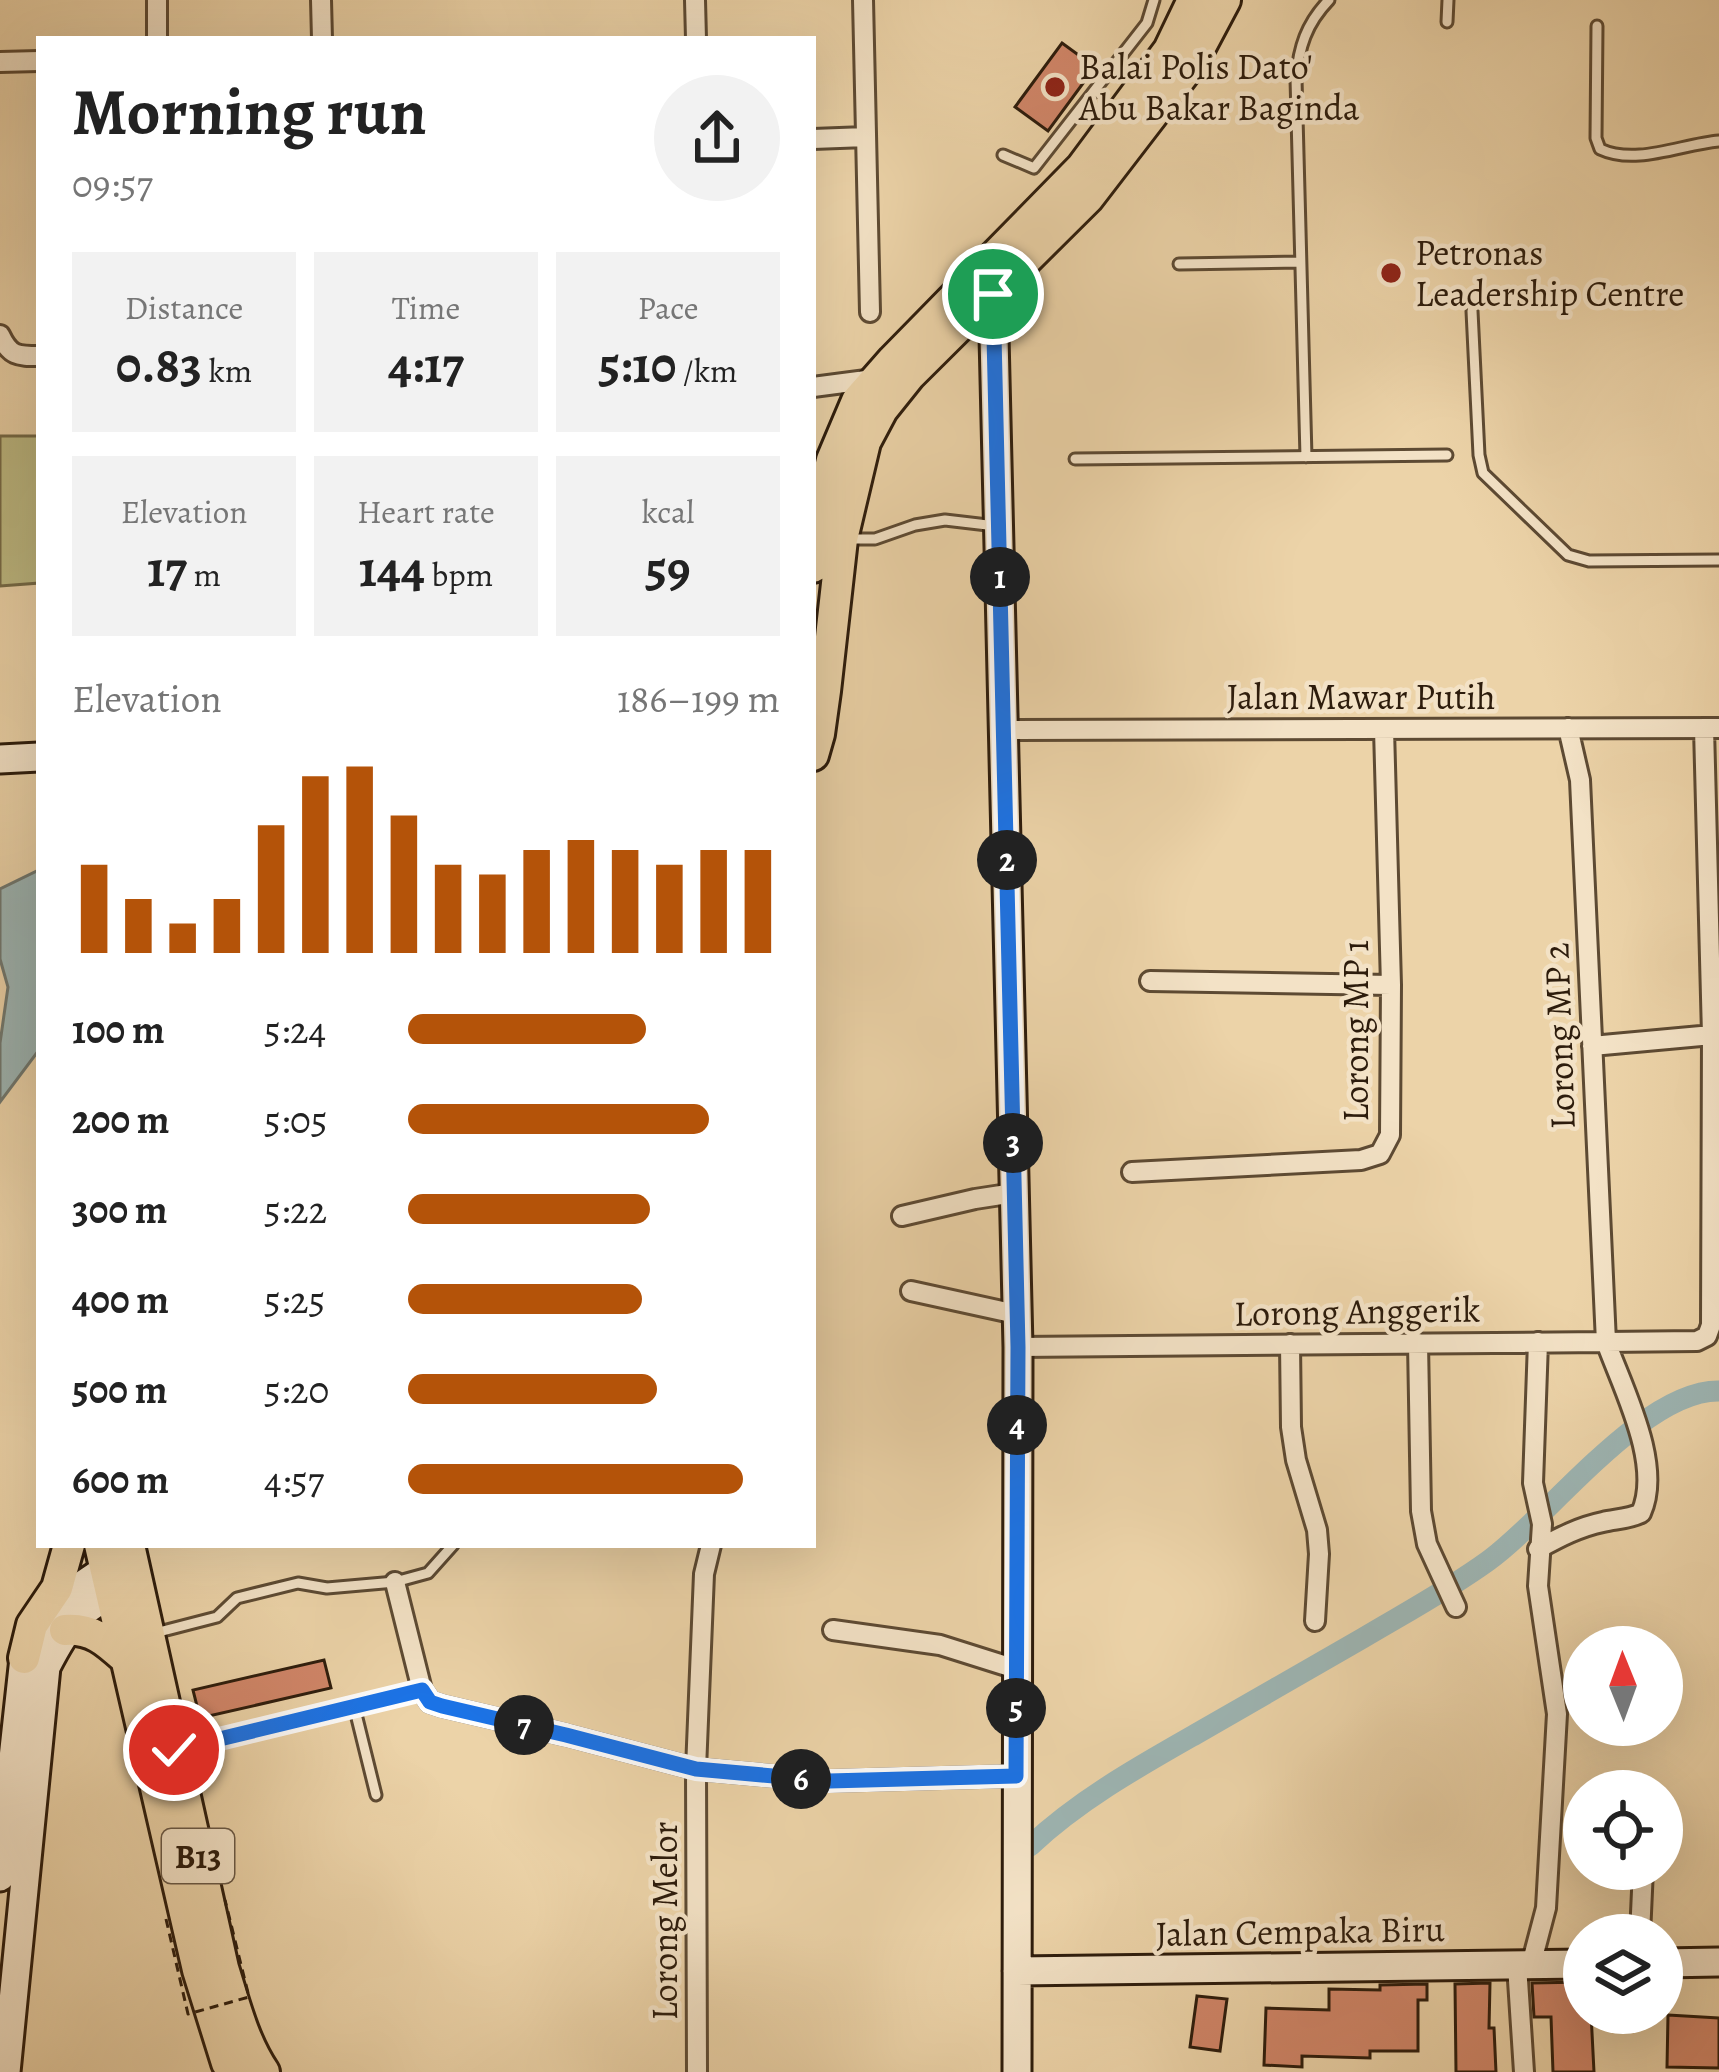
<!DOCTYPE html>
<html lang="en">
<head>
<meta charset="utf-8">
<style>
  :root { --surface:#fff; --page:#f2f2f2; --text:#222; --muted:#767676; --accent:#b45309 }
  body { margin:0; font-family:Alegreya,serif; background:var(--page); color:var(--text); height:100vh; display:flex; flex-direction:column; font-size:45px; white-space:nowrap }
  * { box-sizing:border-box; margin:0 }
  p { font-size:39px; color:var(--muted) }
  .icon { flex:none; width:66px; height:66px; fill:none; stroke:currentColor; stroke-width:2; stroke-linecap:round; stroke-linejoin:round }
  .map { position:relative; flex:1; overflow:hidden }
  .side { position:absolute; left:36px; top:36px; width:780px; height:1512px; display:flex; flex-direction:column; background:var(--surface); border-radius:0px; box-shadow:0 12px 48px #0002 }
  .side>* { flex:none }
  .needle { width:78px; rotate:359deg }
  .fabs { position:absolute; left:1563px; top:1626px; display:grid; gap:24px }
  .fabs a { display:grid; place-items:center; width:120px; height:120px; border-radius:50%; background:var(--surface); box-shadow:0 12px 48px #0002; font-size:60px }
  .pin { position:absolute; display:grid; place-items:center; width:102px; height:102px; color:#fff; margin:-51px; border:6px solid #fff; border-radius:50%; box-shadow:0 3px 12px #0007 }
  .km { position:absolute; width:60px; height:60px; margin:-30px; border-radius:50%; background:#222; color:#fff; font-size:33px; line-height:60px; text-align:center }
  .round { display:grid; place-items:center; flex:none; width:126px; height:126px; border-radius:63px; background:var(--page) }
  .summary { display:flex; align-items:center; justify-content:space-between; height:204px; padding:0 36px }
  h1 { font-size:66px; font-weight:700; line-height:90px }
  .metrics { display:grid; grid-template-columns:repeat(3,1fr); gap:18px; height:204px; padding:12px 36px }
  .metrics div { display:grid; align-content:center; border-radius:0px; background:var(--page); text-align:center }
  .metrics b { font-size:51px; font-weight:700 }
  .metrics small { font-size:33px; font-weight:400 }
  .metrics p { font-size:33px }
  .chart { height:336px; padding:24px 36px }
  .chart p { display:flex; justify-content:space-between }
  .chart svg { width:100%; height:216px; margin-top:12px; stroke:var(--accent); stroke-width:6 }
  ul { padding:0 36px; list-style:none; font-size:39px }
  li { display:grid; grid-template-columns:192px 144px 1fr; align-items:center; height:90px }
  li i { height:30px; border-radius:15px; background:var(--accent) }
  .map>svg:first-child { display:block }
</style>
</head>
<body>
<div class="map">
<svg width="1719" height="2072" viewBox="0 0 1719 2072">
  <rect width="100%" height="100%" fill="#ecd3a8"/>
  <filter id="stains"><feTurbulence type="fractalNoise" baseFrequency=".00167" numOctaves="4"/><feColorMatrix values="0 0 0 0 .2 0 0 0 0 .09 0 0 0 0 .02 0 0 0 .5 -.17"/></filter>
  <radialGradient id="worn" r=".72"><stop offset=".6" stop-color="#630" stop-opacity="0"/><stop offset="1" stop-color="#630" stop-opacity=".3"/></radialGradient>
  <path fill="#beba83" stroke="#766b48" stroke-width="3" d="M0,436H39V583L0,586Z"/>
  <path fill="#9db5b3" stroke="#707870" stroke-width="3" d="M39,870V1050L0,1102V1043L8,987L0,959V889Z"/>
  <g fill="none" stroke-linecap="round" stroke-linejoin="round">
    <path stroke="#9db5b3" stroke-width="21" d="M1030,1846C1079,1800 1138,1767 1196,1734C1252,1702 1307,1670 1363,1638C1405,1613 1448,1590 1488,1561C1549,1517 1643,1390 1719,1391"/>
  </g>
  <path fill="#d18669" stroke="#2d1c0c" stroke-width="3" d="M1062,43L1095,67L1048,131L1015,107Z
    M324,1660L331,1688L200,1718L193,1690Z
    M1584,1982V2013H1591L1594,2072H1553L1551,2017H1534L1532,1983Z
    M1490,1983L1489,2028H1494L1496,2072H1456L1455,1984Z
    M1427,1984V2000H1418V2051H1370V2058L1302,2056V2067L1264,2065L1266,2008L1329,2010V1989L1380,1990V1985Z
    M1197,1996L1227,1999L1220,2051L1190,2047Z
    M1668,2015L1719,2018V2068L1667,2067Z"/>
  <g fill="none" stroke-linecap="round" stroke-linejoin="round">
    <g stroke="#5d4a33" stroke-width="15">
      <path id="lane" d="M1447,22L1448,0
        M1597,26L1596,138L1600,149C1636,166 1682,144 1719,141
        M1003,155L1034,168L1147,23L1154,0
        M1179,264L1300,262
        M1472,311L1479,455L1483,473L1568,555L1589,561L1719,560
        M1306,457L1296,79C1299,47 1306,24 1329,0
        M1075,459L1447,455
        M847,539H875L915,525L945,520L996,526
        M155,1633L217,1617L237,1598L298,1583L327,1588L395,1582L428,1573L453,1545
        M354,1706L376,1795
        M179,1748L422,1690"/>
    </g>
    <g stroke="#5d4a33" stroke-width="24">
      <path id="street" d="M157,0V39
        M321,0L322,39
        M695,0L696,39
        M863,0L870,312
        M0,62L39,61
        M813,139L866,137
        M0,335C10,356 17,356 39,356
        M813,387L874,379
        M1004,730L1719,728
        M1150,981L1391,985
        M1592,1046L1712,1035
        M1132,1172L1361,1160L1380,1154L1390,1135L1391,985L1384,729
        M902,1216L975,1199L1014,1193
        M911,1291L1016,1314
        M1418,1343L1421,1511L1427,1544L1456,1607
        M1290,1344L1291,1427L1296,1460L1317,1530L1319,1554L1315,1621
        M1018,1347L1606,1342L1697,1341L1707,1336L1711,1325L1712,1035L1704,728
        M1538,1549C1560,1537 1579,1527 1603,1522C1616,1519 1629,1519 1641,1513C1663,1465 1623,1389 1606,1342L1580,780L1568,728
        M395,1582L422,1690L430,1702L442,1706L566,1735L696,1769L829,1781L1017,1776
        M833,1630L940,1645L1016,1669
        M1640,1935L1643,1869
        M1517,1965L1524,2072
        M1531,1965L1546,1908L1557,1714L1538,1586L1542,1524L1533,1483L1538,1342
        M697,2072L696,1769L704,1574L711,1545"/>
    </g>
    <g stroke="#2d1c0c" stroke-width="33">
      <path id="secondary" d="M993,294L1018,1347L1017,2072
        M0,759L39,757
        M0,1877L24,1658L52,1611L78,1588L106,1569L122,1563
        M1662,1963L1719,1962
        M1017,1971L1584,1964
        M6,2072L46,1667C68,1624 81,1605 128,1588"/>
    </g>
    <g stroke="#2d1c0c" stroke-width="36">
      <path id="primary" d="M813,567L820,510L832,460L857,401L893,360L1082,167L1169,50L1193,0
        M813,755L819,734L825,691L842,539L865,442L882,410L910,375L1088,198L1191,64L1225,0
        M100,1545L198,1970L227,2063L233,2072
        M129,1545L223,1968C234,2003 243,2041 264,2072
        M65,1630C93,1628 107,1642 127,1660
        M24,1658L32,1625L57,1588L69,1545"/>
    </g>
    <use href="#lane" stroke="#f3e2c6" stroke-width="9"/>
    <use href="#street" stroke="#f3e2c6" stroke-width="18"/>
    <use href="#secondary" stroke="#f3e2c6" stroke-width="27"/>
    <use href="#primary" stroke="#ecd3a8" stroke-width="30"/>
    <path stroke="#2d1c0c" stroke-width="3" stroke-dasharray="9 6" stroke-linecap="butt" d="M166,1919L188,2014L249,1997L225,1900"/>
  </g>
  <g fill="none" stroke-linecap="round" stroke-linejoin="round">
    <g stroke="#fff" stroke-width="24">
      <path id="route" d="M174,1750L422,1690L430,1702L442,1706L566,1735L696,1769L829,1781L1016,1776L1018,1347L993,294"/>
    </g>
    <use href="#route" stroke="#1a73e8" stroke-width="15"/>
  </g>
  <g fill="#8f2418" stroke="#f3e2c6" stroke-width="4.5">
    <circle cx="1055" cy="87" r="12"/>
    <circle cx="1391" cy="273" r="12"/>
  </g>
  <g text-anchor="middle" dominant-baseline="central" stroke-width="9" stroke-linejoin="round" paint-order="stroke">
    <rect fill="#f3e2c6" stroke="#685744" stroke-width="3" x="162" y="1829" width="72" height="54" rx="9"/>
    <g font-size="33" font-weight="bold" fill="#2d1c0c">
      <text x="198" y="1856">B13</text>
    </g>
    <g font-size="36" fill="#2d1c0c" stroke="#f3e2c6" text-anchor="start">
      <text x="1079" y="66">Balai Polis Dato'<tspan x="1079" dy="41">Abu Bakar Baginda</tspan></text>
      <text x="1415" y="252">Petronas<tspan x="1415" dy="41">Leadership Centre</tspan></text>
    </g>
    <g font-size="36" fill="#2d1c0c" stroke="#f3e2c6">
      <text x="1361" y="696">Jalan Mawar Putih</text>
      <text transform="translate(1355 1031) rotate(-90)">Lorong MP 1</text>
      <text transform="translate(1559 1036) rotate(-92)">Lorong MP 2</text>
      <text transform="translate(1357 1311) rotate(-1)">Lorong Anggerik</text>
      <text transform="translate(664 1921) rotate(-90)">Lorong Melor</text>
      <text transform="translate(1300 1931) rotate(-1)">Jalan Cempaka Biru</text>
    </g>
  </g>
  <rect width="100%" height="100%" filter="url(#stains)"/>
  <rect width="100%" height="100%" fill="url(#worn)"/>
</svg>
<div class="fabs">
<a><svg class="needle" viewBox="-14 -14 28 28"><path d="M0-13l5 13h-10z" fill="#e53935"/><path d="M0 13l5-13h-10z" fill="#767676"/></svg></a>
<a><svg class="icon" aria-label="locate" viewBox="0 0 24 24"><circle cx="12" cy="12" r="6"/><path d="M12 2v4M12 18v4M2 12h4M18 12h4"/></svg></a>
<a><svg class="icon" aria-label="layers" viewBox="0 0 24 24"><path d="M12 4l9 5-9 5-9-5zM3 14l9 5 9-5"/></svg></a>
</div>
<div class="pin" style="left:993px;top:294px;background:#1e9e55"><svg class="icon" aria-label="arrive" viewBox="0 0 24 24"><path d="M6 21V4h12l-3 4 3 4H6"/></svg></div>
<div class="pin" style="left:174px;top:1750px;background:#d93025"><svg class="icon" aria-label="check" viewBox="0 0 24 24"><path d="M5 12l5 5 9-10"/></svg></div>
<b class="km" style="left:1000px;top:577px">1</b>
<b class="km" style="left:1007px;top:860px">2</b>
<b class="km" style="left:1013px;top:1143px">3</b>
<b class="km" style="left:1017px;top:1425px">4</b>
<b class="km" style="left:1016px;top:1708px">5</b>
<b class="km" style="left:801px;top:1779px">6</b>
<b class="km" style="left:524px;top:1725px">7</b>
<section class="side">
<div class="summary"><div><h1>Morning run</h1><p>09:57</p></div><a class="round"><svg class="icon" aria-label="share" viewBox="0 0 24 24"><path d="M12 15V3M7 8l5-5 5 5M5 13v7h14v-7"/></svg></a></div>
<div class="metrics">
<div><p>Distance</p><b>0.83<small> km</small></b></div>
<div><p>Time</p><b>4:17</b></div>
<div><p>Pace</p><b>5:10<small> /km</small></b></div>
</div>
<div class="metrics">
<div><p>Elevation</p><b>17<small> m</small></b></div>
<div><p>Heart rate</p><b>144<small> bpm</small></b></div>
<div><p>kcal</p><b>59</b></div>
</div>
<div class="chart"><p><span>Elevation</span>186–199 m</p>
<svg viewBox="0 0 160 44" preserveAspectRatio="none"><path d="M5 44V26M15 44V33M25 44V38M35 44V33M45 44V18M55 44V8M65 44V6M75 44V16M85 44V26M95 44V28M105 44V23M115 44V21M125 44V23M135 44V26M145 44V23M155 44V23"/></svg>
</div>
<ul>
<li><b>100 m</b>5:24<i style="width:64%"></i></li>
<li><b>200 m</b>5:05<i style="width:81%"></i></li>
<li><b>300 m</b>5:22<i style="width:65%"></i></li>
<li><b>400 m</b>5:25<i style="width:63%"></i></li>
<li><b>500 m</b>5:20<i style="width:67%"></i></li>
<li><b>600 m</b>4:57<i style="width:90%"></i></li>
</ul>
</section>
</div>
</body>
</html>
